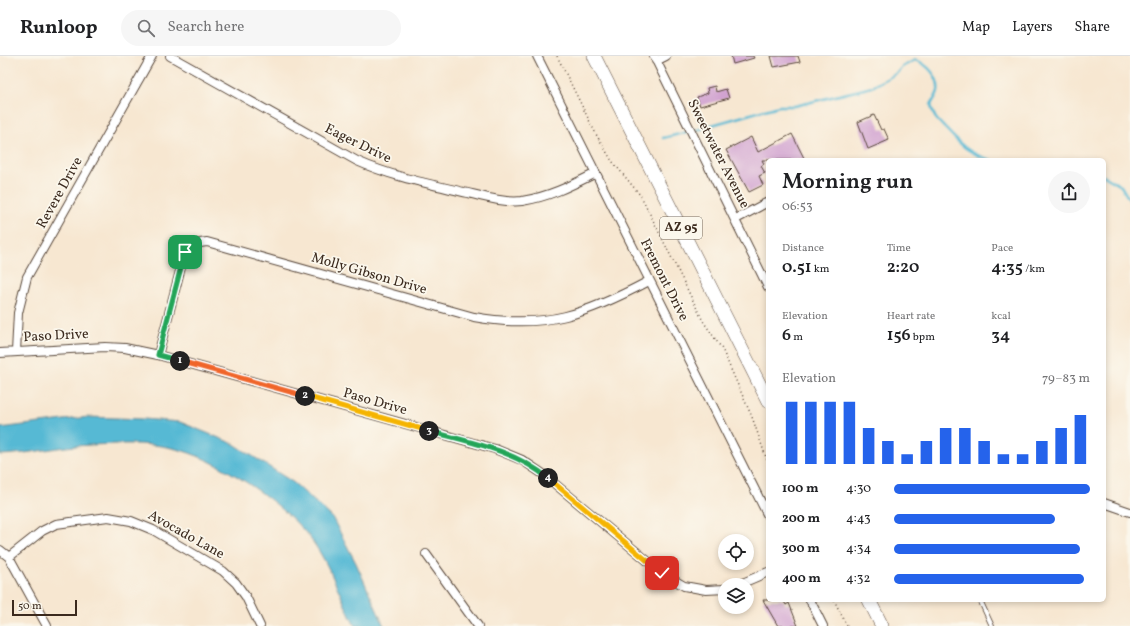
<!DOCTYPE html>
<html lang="en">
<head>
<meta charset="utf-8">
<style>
  :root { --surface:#fff; --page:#f6f6f6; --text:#202124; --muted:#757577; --line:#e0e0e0; --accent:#2563eb }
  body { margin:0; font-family:Vollkorn,serif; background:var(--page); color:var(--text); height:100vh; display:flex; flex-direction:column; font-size:15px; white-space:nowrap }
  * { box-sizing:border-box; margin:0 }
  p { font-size:13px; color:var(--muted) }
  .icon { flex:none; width:22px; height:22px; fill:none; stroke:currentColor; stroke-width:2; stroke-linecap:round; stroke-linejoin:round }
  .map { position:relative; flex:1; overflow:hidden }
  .sheet { position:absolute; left:766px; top:102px; width:340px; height:444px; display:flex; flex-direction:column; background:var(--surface); border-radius:6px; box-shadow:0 2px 6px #0003 }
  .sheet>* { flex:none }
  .fabs { position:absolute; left:718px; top:478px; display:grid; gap:8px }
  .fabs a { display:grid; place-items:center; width:36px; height:36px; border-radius:50%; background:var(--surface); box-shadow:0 2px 6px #0003; font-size:20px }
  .scale { position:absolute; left:12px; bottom:10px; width:65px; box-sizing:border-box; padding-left:4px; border:2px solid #3b2a1e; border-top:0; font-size:11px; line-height:14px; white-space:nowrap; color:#3b2a1e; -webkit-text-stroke:3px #fbf7ec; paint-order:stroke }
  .pin { position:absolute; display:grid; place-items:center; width:34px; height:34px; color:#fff; margin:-17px; border-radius:8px; box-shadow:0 2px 6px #0006 }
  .km { position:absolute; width:20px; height:20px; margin:-10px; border-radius:50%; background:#222; color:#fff; font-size:11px; line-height:20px; text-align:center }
  .round { display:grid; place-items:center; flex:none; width:42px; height:42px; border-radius:21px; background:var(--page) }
  .headline { display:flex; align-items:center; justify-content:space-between; height:68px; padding:0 16px }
  h1 { font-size:22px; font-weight:600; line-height:30px }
  .stats { display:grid; grid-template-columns:repeat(3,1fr); gap:6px; height:68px; padding:4px 16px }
  .stats div { display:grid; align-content:center }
  .stats b { font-size:17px; font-weight:600 }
  .stats small { font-size:11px; font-weight:400 }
  .stats p { font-size:11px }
  .chart { height:112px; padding:8px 16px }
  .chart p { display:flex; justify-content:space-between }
  .chart svg { width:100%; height:72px; margin-top:4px; stroke:var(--accent); stroke-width:6 }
  ul { padding:0 16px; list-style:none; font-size:13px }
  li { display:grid; grid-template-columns:64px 48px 1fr; align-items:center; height:30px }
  li i { height:10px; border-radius:5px; background:var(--accent) }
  header { display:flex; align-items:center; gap:24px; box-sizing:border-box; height:56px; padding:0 20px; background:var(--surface); border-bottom:1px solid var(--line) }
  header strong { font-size:19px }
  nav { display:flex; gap:22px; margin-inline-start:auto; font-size:14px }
  .search { width:280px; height:36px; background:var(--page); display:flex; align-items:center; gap:10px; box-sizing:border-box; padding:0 14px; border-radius:22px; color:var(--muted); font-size:15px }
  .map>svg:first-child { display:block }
</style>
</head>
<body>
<header>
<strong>Runloop</strong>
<div class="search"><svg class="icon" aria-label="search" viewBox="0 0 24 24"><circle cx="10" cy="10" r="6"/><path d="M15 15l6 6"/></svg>Search here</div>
<nav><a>Map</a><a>Layers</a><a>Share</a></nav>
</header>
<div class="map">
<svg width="1130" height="570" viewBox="0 0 1130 570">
  <rect width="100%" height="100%" fill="#fbf7ec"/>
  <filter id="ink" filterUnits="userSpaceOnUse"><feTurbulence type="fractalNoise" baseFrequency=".025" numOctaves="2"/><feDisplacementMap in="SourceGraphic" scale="8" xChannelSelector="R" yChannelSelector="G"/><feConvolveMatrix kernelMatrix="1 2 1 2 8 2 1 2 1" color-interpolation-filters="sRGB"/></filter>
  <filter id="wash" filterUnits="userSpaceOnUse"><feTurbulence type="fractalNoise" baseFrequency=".012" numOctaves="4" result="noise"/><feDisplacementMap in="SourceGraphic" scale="16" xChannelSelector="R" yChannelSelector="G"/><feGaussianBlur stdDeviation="0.9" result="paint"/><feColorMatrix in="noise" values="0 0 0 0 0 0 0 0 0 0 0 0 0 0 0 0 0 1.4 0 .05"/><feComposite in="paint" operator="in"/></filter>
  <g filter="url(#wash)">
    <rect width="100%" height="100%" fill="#f7e7d1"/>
    <path fill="#56b9d4" stroke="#487279" d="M88,361L144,363L180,366L234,388L294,427L332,461L356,507L384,570H355C341,543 331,511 313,486C287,449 217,401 172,392C146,386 116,388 90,389C60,390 30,398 0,399V372Z"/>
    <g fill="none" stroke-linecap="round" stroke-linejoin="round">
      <path stroke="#56b9d4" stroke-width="2.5" d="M663,82L705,72L712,69L779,50H795L872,31L897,17L902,11L915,4C927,8 940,21 938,35C937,40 933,44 931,49C933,61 937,64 945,72C961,89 968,97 991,104
        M1104,120L1121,130L1130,145"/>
    </g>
    <g id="blocks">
      <path fill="#d1a3d0" d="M731,0H753L754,2L733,8Z
        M771,0H798L800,6L774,11Z
        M715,30L716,36L726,33L729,42L700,50L697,41L708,37L707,32Z
        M874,59L881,74L884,73L889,84L868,93L858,66Z
        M792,78L805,104H762L764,108L761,110L765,117L759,120L763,129L749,136L726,94L751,81L758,96Z
        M763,544H783L786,549L789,547L798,570H778Z"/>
    </g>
  </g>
  <g filter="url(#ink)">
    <use href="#blocks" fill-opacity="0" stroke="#574639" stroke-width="1"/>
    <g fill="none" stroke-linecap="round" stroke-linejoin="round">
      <g stroke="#574639" stroke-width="5.5">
        <path id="service" d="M980,544L992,570"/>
      </g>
      <g stroke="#574639" stroke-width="10">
        <path id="minor" d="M170,0L357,105C393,121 430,128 468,137C484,141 505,147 522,145C549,141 572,129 596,117
          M537,0L768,460
          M654,0L768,231
          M656,5L666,0
          M736,163L768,146
          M16,296L18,257L27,221L152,0
          M0,297L105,291L125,292L158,299L495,393L522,404L543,418L662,517L684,530L706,534L725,533
          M158,299L185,196L193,188L207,186L474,261C545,274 587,258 649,225
          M1104,447L1130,456
          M0,494L9,501L47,570
          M426,498L478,570
          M9,501L42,475L56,468L108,461L131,465L153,474L223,515L236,527L246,541L260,570
          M738,529L768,516
          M810,544L823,570"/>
      </g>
      <g stroke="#574639" stroke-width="14">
        <path id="trunk" d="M594,0L768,345
          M869,544L882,570"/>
      </g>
      <path stroke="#574639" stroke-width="1.5" stroke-dasharray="1 3" stroke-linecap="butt" d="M557,0L597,80L612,105L641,140L703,265L722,293L752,361L768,407
        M834,544L847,570"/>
      <use href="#service" stroke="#fff" stroke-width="4"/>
      <use href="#minor" stroke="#fff" stroke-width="8"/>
      <use href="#trunk" stroke="#fff" stroke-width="13"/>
    </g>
  </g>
  <g fill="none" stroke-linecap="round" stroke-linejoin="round" filter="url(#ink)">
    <g stroke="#fff" stroke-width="8">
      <path id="split-1" d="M180,305L158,299L185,196"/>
    </g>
    <g stroke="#fff" stroke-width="8">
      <path id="split-2" d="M180,305L305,340"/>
    </g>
    <g stroke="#fff" stroke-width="8">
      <path id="split-3" d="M305,340L429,375"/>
    </g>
    <g stroke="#fff" stroke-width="8">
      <path id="split-4" d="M429,375C470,386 514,394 548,422"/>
    </g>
    <g stroke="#fff" stroke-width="8">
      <path id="split-5" d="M548,422L662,517"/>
    </g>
    <use href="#split-1" stroke="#22a559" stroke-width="5"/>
    <use href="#split-2" stroke="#f0652b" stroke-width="5"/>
    <use href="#split-3" stroke="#f5b400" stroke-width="5"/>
    <use href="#split-4" stroke="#22a559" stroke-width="5"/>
    <use href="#split-5" stroke="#f5b400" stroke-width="5"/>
  </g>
  <g text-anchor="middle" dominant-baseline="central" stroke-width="3.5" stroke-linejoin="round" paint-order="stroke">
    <rect fill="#fbf7ec" stroke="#75685c" stroke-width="1" x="660" y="161" width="42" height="22" rx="3"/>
    <g font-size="13" font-weight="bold" fill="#3b2a1e">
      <text x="681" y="172">AZ 95</text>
    </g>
    <g font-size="14" fill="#3b2a1e" stroke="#fbf7ec">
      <text transform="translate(358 88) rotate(26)">Eager Drive</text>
      <text transform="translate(718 98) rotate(63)">Sweetwater Avenue</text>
      <text transform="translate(60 137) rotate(-61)">Revere Drive</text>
      <text transform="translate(369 218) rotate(16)">Molly Gibson Drive</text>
      <text transform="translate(664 224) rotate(63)">Fremont Drive</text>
      <text transform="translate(56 280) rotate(-3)">Paso Drive</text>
      <text transform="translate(375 346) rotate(16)">Paso Drive</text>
      <text transform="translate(186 479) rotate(29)">Avocado Lane</text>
    </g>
  </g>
</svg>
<div class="fabs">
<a><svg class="icon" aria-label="locate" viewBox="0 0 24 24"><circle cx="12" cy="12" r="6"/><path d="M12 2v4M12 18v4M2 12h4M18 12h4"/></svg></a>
<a><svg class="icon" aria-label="layers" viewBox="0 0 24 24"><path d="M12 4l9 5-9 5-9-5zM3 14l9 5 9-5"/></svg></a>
</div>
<div class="scale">50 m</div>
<div class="pin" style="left:185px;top:196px;background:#1e9e55"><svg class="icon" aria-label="arrive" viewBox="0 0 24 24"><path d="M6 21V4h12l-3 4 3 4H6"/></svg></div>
<div class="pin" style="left:662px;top:517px;background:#d93025"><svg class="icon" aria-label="check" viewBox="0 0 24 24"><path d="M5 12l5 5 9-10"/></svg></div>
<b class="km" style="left:180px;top:305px">1</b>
<b class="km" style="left:305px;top:340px">2</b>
<b class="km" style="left:429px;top:375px">3</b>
<b class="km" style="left:548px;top:422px">4</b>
<section class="sheet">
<div class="headline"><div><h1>Morning run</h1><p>06:53</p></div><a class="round"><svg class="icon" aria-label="share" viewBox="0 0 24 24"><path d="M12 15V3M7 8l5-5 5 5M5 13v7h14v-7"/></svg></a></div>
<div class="stats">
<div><p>Distance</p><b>0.51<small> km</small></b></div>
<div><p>Time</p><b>2:20</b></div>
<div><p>Pace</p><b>4:35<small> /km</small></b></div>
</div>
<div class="stats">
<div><p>Elevation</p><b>6<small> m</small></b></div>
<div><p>Heart rate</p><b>156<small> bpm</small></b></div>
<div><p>kcal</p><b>34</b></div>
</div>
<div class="chart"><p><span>Elevation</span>79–83 m</p>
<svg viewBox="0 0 160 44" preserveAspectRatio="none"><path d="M5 44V6M15 44V6M25 44V6M35 44V6M45 44V22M55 44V30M65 44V38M75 44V30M85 44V22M95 44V22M105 44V30M115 44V38M125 44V38M135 44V30M145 44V22M155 44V14"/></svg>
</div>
<ul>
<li><b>100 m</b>4:30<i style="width:100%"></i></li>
<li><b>200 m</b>4:43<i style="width:82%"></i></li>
<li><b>300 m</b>4:34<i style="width:95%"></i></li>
<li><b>400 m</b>4:32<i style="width:97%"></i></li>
</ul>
</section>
</div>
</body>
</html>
